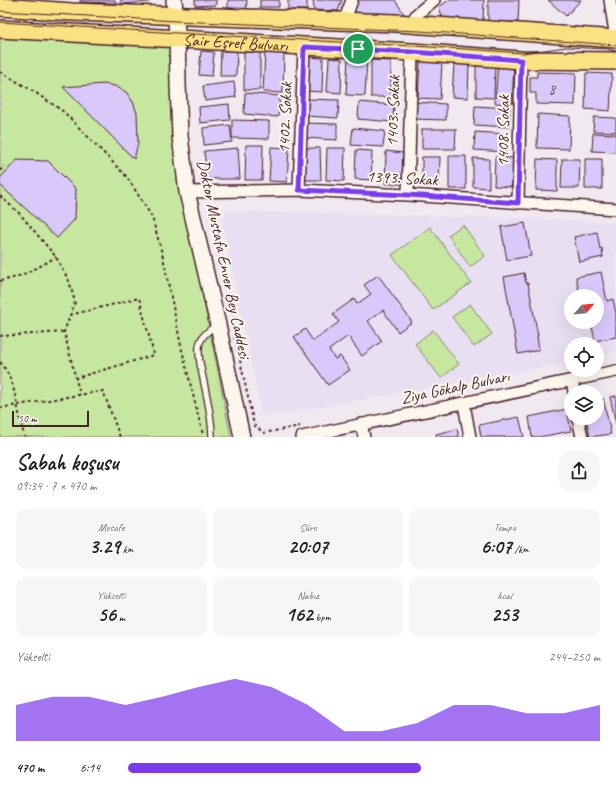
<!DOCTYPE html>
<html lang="tr">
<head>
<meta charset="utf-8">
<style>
  :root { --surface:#fff; --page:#f6f6f6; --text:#202124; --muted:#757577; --accent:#7c3aed }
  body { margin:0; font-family:Caveat,sans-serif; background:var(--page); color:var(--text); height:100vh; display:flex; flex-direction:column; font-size:15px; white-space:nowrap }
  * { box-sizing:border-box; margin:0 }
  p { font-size:13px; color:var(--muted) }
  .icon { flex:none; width:22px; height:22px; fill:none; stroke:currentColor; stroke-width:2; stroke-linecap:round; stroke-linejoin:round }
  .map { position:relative; height:437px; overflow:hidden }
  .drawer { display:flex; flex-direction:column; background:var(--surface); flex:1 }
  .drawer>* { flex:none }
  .needle { width:26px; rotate:63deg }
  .buttons { position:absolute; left:564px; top:289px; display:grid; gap:8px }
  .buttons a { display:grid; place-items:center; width:40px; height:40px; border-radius:50%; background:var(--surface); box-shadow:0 4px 16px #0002; font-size:20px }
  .scale { position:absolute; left:12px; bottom:10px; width:77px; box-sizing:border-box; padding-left:4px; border:2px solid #4a1f2b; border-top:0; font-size:11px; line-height:14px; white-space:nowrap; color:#4a1f2b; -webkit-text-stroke:3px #fbf7ec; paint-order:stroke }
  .pin { position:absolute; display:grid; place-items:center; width:34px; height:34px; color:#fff; margin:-17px; border:2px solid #fff; border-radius:50%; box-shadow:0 1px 4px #0007 }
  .round { display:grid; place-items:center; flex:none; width:42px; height:42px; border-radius:16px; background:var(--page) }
  .headline { display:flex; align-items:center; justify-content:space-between; height:68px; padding:0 16px }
  h1 { font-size:22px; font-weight:700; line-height:30px }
  .stats { display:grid; grid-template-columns:repeat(3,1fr); gap:6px; height:68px; padding:4px 16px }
  .stats div { display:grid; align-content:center; border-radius:10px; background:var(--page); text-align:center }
  .stats b { font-size:20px; font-weight:700 }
  .stats small { font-size:11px; font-weight:400 }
  .stats p { font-size:11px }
  .chart { height:112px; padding:8px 16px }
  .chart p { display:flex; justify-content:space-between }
  .chart svg { width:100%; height:72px; margin-top:4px; fill:var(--accent); opacity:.7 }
  ul { padding:0 16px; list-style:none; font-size:13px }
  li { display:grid; grid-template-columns:64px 48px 1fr; align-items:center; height:30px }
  li i { height:10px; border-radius:5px; background:var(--accent) }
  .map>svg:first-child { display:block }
</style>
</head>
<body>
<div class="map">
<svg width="616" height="437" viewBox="0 0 616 437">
  <rect width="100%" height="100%" fill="#f0e9f0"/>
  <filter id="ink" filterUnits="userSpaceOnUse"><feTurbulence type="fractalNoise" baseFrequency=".025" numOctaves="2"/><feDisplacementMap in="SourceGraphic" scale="8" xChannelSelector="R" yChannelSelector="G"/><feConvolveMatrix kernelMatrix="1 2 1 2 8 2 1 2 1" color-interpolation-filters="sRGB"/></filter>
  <g filter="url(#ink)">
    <path fill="#e9dff3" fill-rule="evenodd" d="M227,211L488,217L616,222V352L597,356V344H571V362L505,375L262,417L222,222ZM571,296H597V322H571Z"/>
    <path fill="#c6e7a0" stroke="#888366" d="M0,35L171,43L190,232L231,437H0Z
      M463,225L485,256L470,267L448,235Z
      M430,227L471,283L433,310L392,255Z
      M470,304L492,334L474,347L452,317Z
      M433,330L459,364L441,378L415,344Z"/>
    <path fill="#d8c9fa" stroke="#4a1f2b" d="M80,0H115L116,3L80,2Z
      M121,0H149V2L121,4Z
      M195,0H216V5L195,6Z
      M228,0H247L246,10L228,9Z
      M260,0H279V7H260Z
      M288,0H307V10H288Z
      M313,0H342L338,11L314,10Z
      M356,0H395L404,14L397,18L350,13Z
      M449,0H484L483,21L443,19L439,7Z
      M488,0H519L518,22H488Z
      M548,0H581L566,16Z
      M201,51L214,52L212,76L199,75Z
      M221,51H237L236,76H220Z
      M244,52H260V90H244Z
      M265,52L284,53L283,93L263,92Z
      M308,57L323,58L322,92L307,91Z
      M348,57L367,58L365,96L346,95Z
      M329,58L342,59L341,93L327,92Z
      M371,60L391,61V97H371Z
      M420,61L442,62L440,99L418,98Z
      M498,62L514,63L512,104L495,103Z
      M454,63L469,64L468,98L452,97Z
      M476,63L495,64L494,98L476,97Z
      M537,72L576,73L575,105L536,104V93H530V77H537Z
      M586,73L612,74L610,111L585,109Z
      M234,82L236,97L205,101L203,86Z
      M104,84L115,86L126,92L133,102L137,113L138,143L134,159L63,87Z
      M245,93L280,96L278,117L244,114Z
      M306,99L339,100L338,118L305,116Z
      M359,102L394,105L393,122L358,119Z
      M414,102L446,104V120L413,119Z
      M229,104L230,120L200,123L199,107Z
      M475,106L510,108L509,127L474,125Z
      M538,114L570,116L569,149L537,148Z
      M594,117L616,118V132L593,131Z
      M232,120L269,121V139L232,138Z
      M305,123L337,124V140L304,138Z
      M230,125L232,142L204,145L203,128Z
      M353,128L385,131L383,147L351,145Z
      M422,129H456L455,149H422Z
      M475,132L507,134L506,152L474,150Z
      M593,133L616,134V152L592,151Z
      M246,145H263L262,180H245Z
      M271,147L289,148L287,182L269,181Z
      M238,148L240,179H207L204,151Z
      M302,148H320L321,180H302Z
      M327,148H345L344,181L326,180Z
      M356,150L372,151L371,180L355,179Z
      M386,151L403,153V184H385Z
      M449,156H466V189H449Z
      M422,157H440L439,186H422Z
      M495,157L513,158L512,187L494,186Z
      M473,158L489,159V188L473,187Z
      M537,159L557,160V191L536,190Z
      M562,159H580L579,188H561Z
      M585,159H602V189H585Z
      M17,160L48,161L76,189L75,219L57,238L0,185V178Z
      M525,223L531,256L507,260L501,227Z
      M597,232L600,249L602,248L603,257L579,262L574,237Z
      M601,272L607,301L613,299L616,313V337L595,341L591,322H597V296H580L576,277Z
      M524,273L526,283H528L538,336H537L539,350L518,354L504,277Z
      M378,275L412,322L398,332L383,310L368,321L382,341L362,356L348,336L329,350L335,359L340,356L350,370L328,385L294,337L305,329L313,341L339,322L333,314L354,299L357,304L371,294L364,285Z
      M616,396V424L610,397Z
      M603,398L611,434L590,437L586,418H597V400Z
      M567,409L571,431L539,437H532L529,417Z
      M519,417L524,437H481L479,425Z
      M457,429L459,437H437L436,434Z"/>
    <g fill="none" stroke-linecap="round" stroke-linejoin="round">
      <g stroke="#4a1f2b" stroke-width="8">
        <path id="lane" d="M212,437C212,417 207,398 203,378C201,369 198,357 199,347C200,337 209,329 218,325"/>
      </g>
      <g stroke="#4a1f2b" stroke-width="14">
        <path id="street" d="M610,0L616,39
          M344,22L352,0
          M410,25L417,14L434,0
          M299,190L304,47
          M187,192L299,190L408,195L616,209
          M408,195L412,52
          M518,203L521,60
          M572,380L574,392
          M464,404L470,437
          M578,418L582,437
          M361,424L364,437
          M302,437L616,371"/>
      </g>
      <g stroke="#4a1f2b" stroke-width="18">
        <path id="secondary" d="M174,0L177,33L178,84L180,136L187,192L218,325L242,437"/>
      </g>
      <g stroke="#4a1f2b" stroke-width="20">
        <g id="primary">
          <path d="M0,7L72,12L396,23L616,39"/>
          <path id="s1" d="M0,29L412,52L521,60L616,61"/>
        </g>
      </g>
      <path stroke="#4a1f2b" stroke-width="2" stroke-dasharray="3 3" stroke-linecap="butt" d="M0,72L33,91L64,112L127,177L152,217L163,257L181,346L203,435
        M0,171L4,166
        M0,196L20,214L56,257L69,281L75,302L64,332L80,395
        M0,281C22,277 37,268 56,257
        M70,315L139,298L154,355L76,378
        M0,336L64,332
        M234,337L236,342L254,425L264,433L300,426
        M0,362C18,383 16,412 25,437
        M0,408L103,391L120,437"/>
      <use href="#lane" stroke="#fbf7ec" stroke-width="5.5"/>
      <use href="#street" stroke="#fbf7ec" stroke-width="11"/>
      <use href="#secondary" stroke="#fbf7ec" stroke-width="15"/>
      <use href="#primary" stroke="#fae181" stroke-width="17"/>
      <path stroke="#4a1f2b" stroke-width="1" d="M0,11L176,21L419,31L616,45
        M0,22L177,33L466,49L523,53L566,47L607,49L616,51"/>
    </g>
  </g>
  <g fill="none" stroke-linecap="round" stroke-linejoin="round" filter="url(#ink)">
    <g stroke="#fff" stroke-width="8">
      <path id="route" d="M304,47L412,52L521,60L518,203L408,195L299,190Z"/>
    </g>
    <use href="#route" stroke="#7c3aed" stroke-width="5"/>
  </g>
  <g text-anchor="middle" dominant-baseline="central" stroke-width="4" stroke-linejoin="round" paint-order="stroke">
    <g font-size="15" fill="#6e4a5f">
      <text x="552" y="89">8</text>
    </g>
    <g font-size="17" fill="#4a1f2b" stroke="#fbf7ec">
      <text stroke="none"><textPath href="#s1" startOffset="236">Şair Eşref Bulvarı</textPath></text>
      <text transform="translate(393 111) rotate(-88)">1403. Sokak</text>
      <text transform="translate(285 118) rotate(-88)">1402. Sokak</text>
      <text transform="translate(503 131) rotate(-89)">1408. Sokak</text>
      <text transform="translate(402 178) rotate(3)">1393. Sokak</text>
      <text transform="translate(224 259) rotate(78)">Doktor Mustafa Enver Bey Caddesi</text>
      <text transform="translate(455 387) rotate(-12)">Ziya Gökalp Bulvarı</text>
    </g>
  </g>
</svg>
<div class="buttons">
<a><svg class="needle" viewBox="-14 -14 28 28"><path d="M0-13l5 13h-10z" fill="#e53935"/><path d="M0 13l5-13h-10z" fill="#757577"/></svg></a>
<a><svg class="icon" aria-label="locate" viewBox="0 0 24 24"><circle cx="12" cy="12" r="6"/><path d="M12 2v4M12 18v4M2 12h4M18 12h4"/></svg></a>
<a><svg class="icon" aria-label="layers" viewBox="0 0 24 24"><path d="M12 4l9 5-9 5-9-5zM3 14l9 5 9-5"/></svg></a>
</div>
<div class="scale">50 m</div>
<div class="pin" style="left:358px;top:49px;background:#1e9e55"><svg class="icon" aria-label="arrive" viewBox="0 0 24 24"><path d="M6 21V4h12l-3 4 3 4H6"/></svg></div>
</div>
<section class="drawer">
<div class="headline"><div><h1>Sabah koşusu</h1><p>09:34 · 7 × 470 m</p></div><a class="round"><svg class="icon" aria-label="share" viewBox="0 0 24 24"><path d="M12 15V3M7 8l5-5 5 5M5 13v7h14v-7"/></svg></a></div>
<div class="stats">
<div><p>Mesafe</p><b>3.29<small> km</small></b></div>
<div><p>Süre</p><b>20:07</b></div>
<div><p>Tempo</p><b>6:07<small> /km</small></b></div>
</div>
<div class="stats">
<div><p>Yükselti</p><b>56<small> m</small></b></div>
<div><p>Nabız</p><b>162<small> bpm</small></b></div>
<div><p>kcal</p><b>253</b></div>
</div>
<div class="chart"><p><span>Yükselti</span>244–250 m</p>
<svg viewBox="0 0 160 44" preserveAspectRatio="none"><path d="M0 44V22L10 17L20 17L30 22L40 17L50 11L60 6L70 11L80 22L90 38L100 38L110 33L120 22L130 22L140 27L150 27L160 22V44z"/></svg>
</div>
<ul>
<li><b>470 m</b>6:14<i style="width:62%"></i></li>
</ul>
</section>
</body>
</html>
